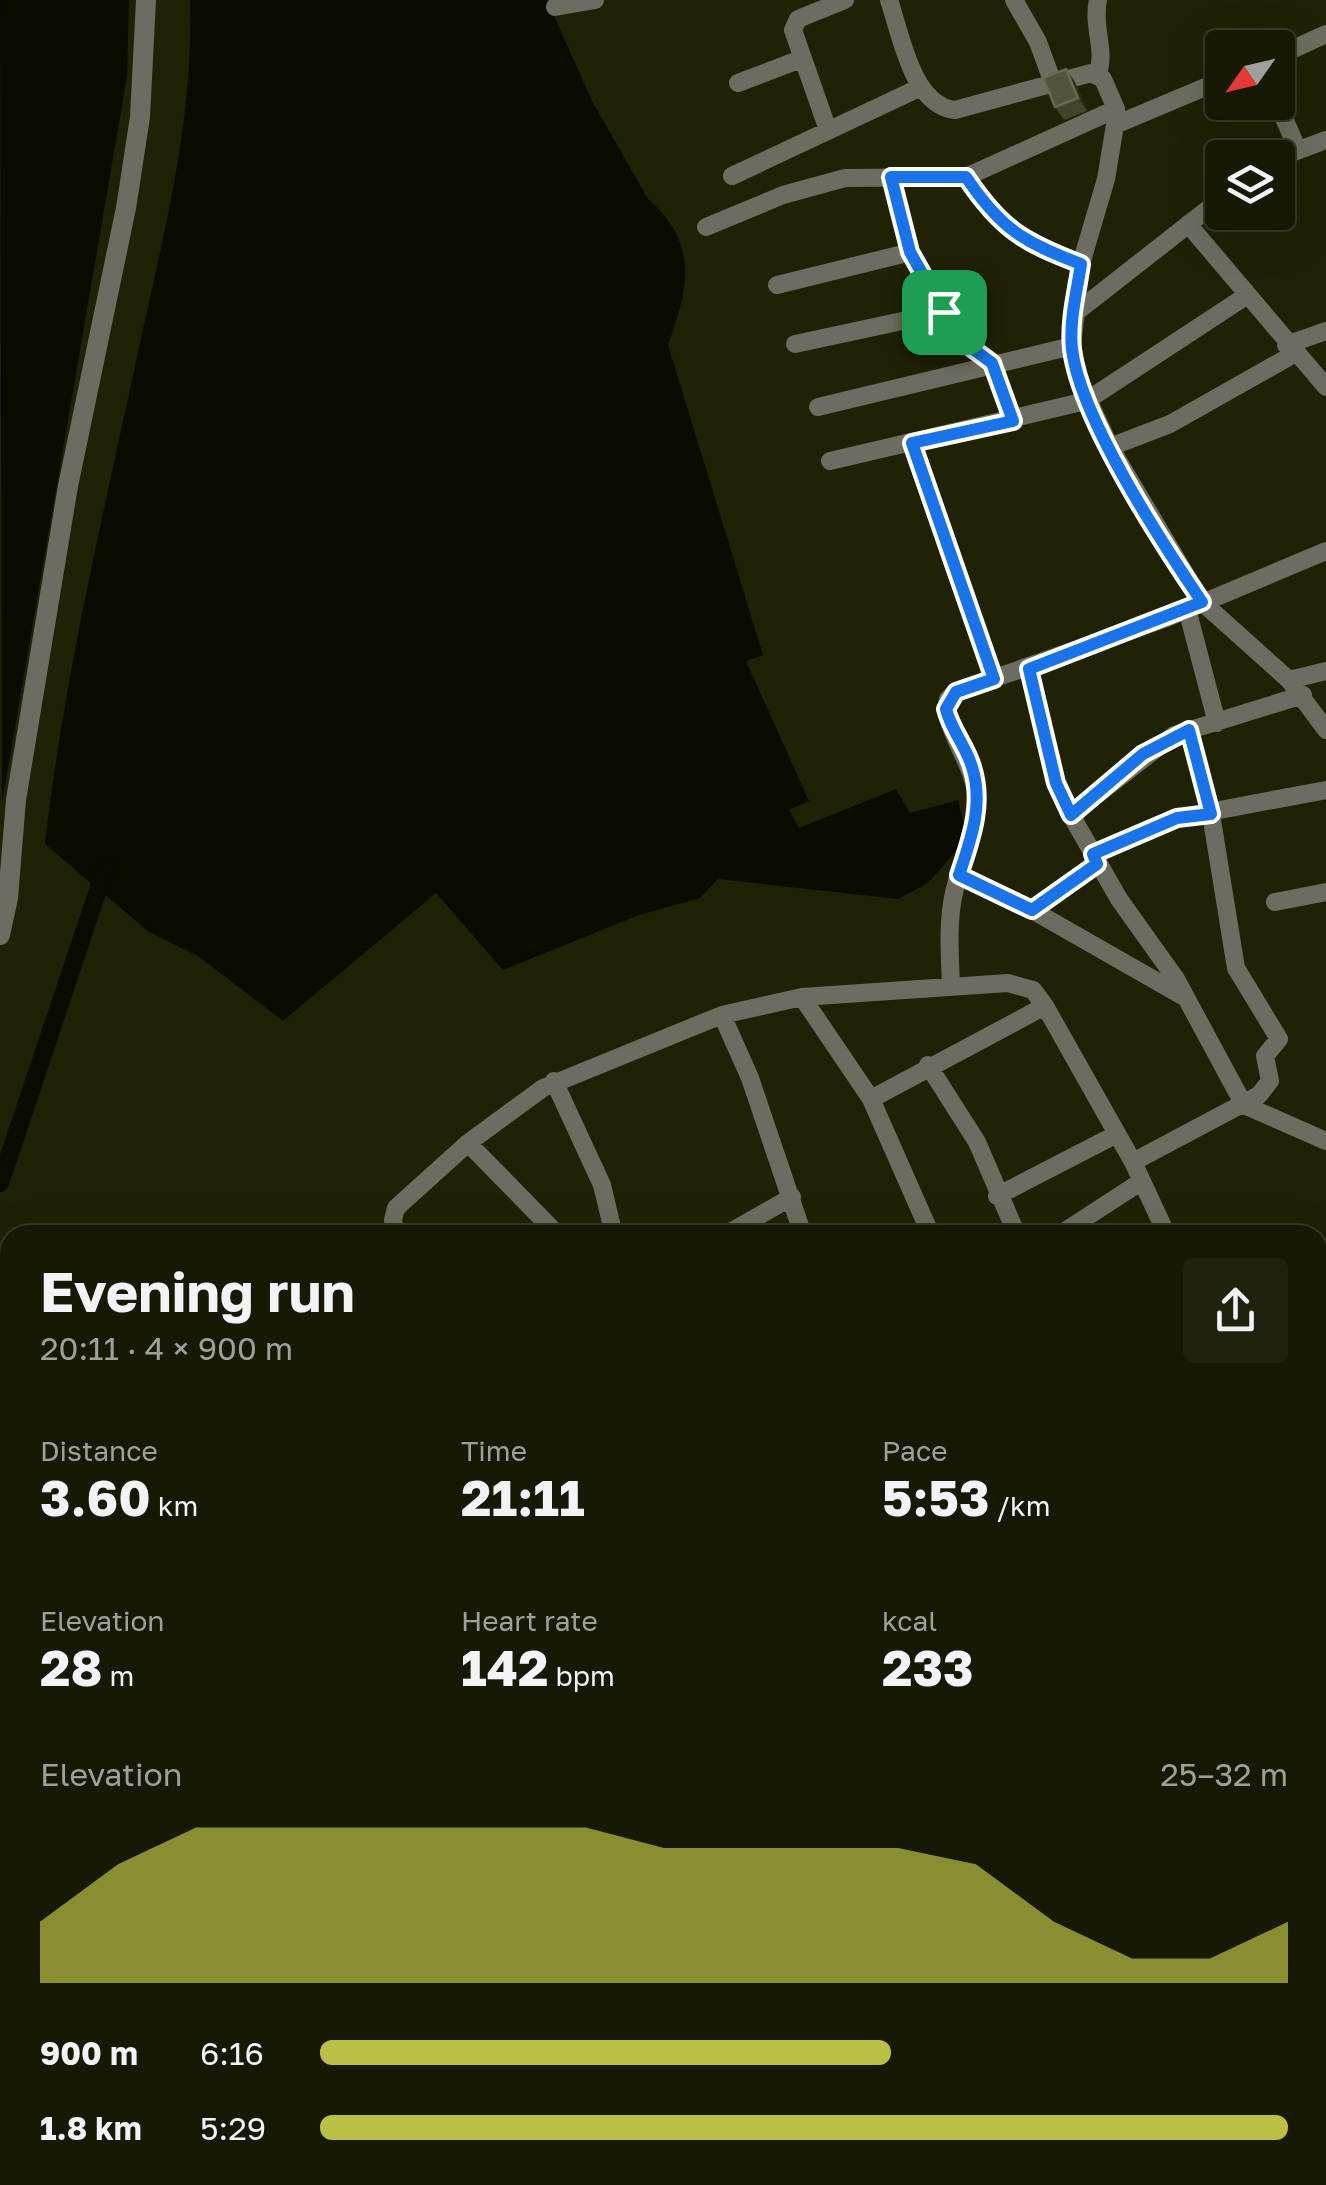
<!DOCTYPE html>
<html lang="en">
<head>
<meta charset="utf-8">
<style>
  :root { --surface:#181904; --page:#21220e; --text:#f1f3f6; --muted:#9fa09a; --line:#363826; --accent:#bac045 }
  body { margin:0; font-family:"Golos Text",sans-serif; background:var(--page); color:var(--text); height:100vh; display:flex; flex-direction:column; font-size:38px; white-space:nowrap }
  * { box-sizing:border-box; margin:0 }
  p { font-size:32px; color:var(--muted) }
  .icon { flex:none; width:55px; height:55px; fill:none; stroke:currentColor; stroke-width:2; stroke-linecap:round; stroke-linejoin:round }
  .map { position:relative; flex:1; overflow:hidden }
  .side { position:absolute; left:0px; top:1225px; width:1328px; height:960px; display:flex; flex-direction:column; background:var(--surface); border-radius:30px 30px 0 0; box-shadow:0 10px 40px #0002,0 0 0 2px var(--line) }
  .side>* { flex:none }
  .needle { width:65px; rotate:236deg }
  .buttons { position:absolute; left:1205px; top:30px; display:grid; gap:20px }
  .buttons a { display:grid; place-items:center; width:90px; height:90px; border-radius:10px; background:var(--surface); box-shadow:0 10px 40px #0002,0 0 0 2px var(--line); font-size:50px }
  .pin { position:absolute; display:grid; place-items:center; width:85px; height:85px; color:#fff; margin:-42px; border-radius:20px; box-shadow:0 5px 15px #0006 }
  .round { display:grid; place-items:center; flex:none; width:105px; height:105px; border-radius:10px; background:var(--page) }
  .summary { display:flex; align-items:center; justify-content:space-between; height:170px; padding:0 40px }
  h1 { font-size:55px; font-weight:700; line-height:75px }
  .metrics { display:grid; grid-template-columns:repeat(3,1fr); gap:15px; height:170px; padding:10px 40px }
  .metrics div { display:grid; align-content:center }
  .metrics b { font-size:50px; font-weight:700 }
  .metrics small { font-size:28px; font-weight:400 }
  .metrics p { font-size:28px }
  .chart { height:280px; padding:20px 40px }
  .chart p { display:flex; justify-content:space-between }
  .chart svg { width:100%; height:180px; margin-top:10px; fill:var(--accent); opacity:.7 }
  ul { padding:0 40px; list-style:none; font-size:32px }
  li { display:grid; grid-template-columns:160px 120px 1fr; align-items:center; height:75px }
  li i { height:25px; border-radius:12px; background:var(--accent) }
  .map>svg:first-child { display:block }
</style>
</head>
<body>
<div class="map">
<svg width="1326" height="2185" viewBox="0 0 1326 2185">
  <rect width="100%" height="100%" fill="#202105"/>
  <path fill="#0b0c00" d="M0,0H129L127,77L2,803Z
    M190,0H547L592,101L648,199C699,244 689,287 668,345L763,655L746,661L809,801L789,810L799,828L896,789L910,813L958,800L967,838L928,883L898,899L718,879L700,898L639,915L503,970L436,893L283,1021L198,956L149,932L45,844C63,684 101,524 135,366C161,243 194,127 190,0Z"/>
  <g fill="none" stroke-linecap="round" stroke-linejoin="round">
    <path stroke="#0b0c00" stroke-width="18" d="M0,1183L106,866"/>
    <path stroke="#6c6d60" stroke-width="18" d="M889,0C901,35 912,105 955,110L1091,73L1103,79L1116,109L1115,125L1106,179L1081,264L1072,346L1077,376L1110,447L1202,602L1289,680L1326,730
      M1014,0L1038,42L1053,83
      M555,7L595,0
      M1278,56L1326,34
      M1098,73C1106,50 1092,25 1098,0
      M738,83L801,59
      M1277,102L1297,148
      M1115,125L1222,80
      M828,130L793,30L798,19L845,0
      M1278,158L1326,140
      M732,176L921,87
      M891,177L911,252L944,312L973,349L992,363L1013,421
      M966,177C1001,229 1023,242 1081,264
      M1188,224L1326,387
      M706,227L783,195L845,178L966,177L1116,109
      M777,285L911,252
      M1074,314L1222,198
      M795,344L944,312
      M1286,345L1326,331
      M818,407L1072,346
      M911,443L994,679
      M1110,447L1170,424L1294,354
      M830,461L1086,401L1246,296
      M1187,609L1217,723
      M1029,669L1056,783L1071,815L1119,899L1176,979L1244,1105L1326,1141
      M1289,680L1326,671
      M1071,815L1174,735L1303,695
      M1093,854L1177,818L1326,790
      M959,875L1032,910L1186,998
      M1275,902L1326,892
      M1032,910L1097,864
      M951,987C950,955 947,924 954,893C961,859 979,829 976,794C973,762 941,725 948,699L955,692L1169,617L1326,551
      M802,997L871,1099L931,1235
      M722,1015L750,1078L803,1235
      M928,1065L977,1142L1017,1235
      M554,1081L602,1185L614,1235
      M871,1099L1045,1006
      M468,1143L558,1235
      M1133,1162L1259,1095L1270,1081L1265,1056L1279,1039L1236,968L1211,814L1189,730
      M997,1196L1117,1134
      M396,1235L393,1220L396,1208L468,1143L543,1088L722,1015L802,997L1008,983L1033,990L1045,1006L1133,1162L1167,1235
      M725,1235L792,1197
      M1059,1235L1142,1181
      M1318,1301L1326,1297
      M1318,1405L1326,1403
      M1318,1509L1326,1503
      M0,1541L10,1536
      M0,1556L10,1569
      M1318,1643L1326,1633
      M1318,1671L1326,1687
      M0,1732L10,1720
      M0,1837L10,1847
      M1318,1913L1326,1910
      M1318,1937L1326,1955
      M0,1961L10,1952
      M0,2018L10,2021
      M1318,2036L1326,2032
      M0,2050L10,2070
      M102,2175L104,2185
      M469,2175L474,2185
      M561,2175L568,2185
      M672,2175L679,2185
      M764,2175L770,2185
      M903,2175L906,2185
      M1043,2183L1057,2175
      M637,2185L648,2175
      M876,2185L889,2175"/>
    <path stroke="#6c6d60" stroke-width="20" d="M0,935L8,898L16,800L68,486L126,208L140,117L146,0
      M1318,2156L1326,2151
      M0,2178L5,2185"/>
    <path stroke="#babda1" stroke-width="25" d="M1281,2185L1304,2175"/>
  </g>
  <path fill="#434429" d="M1075,82L1087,111L1064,120L1055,107Z
    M1318,1971L1324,1982L1318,1985Z"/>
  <path fill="#2e2f13" d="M1066,69L1075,82L1087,111L1078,98Z"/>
  <path fill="#53553a" stroke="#696a52" stroke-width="2.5" d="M1066,69L1078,98L1055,107L1043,78Z"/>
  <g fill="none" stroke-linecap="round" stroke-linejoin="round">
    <g stroke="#fff" stroke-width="20">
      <path id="route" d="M891,177H966C1001,229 1023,242 1081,264C1077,291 1069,321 1072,349C1080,417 1162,543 1202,602L1029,669L1056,783L1071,815L1143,754L1189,730L1211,814L1177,818L1093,854L1097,864L1032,910L959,875C971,839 984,804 972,767C966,746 951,730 946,709L956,692L994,679L912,443L1013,421L992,363L973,349L944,312L910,252Z"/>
    </g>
    <use href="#route" stroke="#1a73e8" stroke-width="12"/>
  </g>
</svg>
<div class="buttons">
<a><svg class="needle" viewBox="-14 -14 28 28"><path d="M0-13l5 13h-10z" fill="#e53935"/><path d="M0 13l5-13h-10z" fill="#9fa09a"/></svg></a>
<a><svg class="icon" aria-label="layers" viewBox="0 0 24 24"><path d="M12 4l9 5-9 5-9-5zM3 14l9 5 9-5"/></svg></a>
</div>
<div class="pin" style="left:944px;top:312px;background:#1e9e55"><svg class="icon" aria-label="arrive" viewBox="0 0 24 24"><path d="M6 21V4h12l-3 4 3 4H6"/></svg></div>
<section class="side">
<div class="summary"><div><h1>Evening run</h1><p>20:11 · 4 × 900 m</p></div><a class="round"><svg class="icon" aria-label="share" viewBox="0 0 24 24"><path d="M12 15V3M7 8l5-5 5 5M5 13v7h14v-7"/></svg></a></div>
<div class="metrics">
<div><p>Distance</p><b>3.60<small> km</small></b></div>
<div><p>Time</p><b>21:11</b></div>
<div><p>Pace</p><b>5:53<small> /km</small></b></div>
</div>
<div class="metrics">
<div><p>Elevation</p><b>28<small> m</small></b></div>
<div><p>Heart rate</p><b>142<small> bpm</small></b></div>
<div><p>kcal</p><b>233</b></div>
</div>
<div class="chart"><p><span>Elevation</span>25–32 m</p>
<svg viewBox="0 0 160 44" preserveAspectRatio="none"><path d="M0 44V29L10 15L20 6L30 6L40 6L50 6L60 6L70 6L80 11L90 11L100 11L110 11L120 15L130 29L140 38L150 38L160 29V44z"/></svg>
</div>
<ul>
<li><b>900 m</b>6:16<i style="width:59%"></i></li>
<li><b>1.8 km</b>5:29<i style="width:100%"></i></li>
</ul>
</section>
</div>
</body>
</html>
